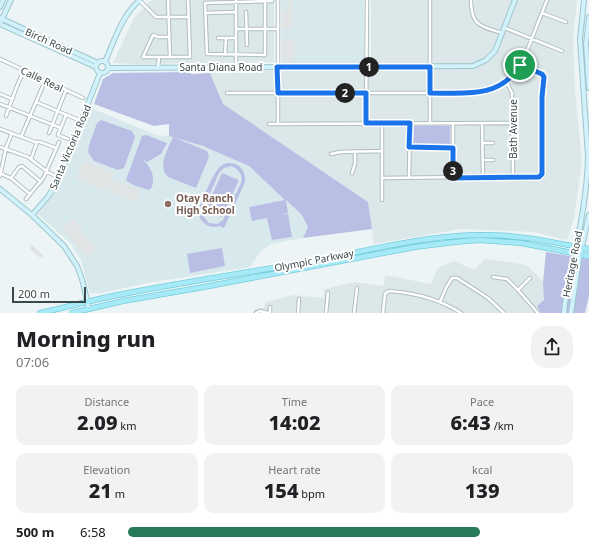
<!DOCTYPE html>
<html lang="en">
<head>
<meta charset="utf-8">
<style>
  :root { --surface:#fff; --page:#f2f2f2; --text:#202124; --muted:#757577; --accent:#287b5a }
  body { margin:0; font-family:"Noto Sans",sans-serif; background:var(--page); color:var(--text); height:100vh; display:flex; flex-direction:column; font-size:15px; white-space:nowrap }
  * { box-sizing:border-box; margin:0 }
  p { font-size:13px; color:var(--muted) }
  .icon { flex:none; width:22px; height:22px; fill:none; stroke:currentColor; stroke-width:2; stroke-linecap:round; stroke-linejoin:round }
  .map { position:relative; height:313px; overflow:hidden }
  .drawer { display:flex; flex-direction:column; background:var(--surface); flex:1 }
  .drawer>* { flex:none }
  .scale { position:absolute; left:12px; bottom:10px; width:74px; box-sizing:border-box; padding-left:4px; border:2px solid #3a4849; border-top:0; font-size:11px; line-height:14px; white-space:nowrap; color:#3a4849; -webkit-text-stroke:3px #fff; paint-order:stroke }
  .pin { position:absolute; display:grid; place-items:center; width:34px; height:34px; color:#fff; margin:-17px; border:2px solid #fff; border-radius:50%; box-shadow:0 1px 4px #0007 }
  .km { position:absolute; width:20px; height:20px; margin:-10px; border-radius:50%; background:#222; color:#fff; font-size:11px; line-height:20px; text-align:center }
  .round { display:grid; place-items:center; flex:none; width:42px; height:42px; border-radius:16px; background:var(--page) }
  .summary { display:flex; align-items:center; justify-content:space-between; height:68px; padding:0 16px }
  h1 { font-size:22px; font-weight:800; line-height:30px }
  .metrics { display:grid; grid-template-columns:repeat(3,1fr); gap:6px; height:68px; padding:4px 16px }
  .metrics div { display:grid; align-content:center; border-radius:10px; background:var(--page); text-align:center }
  .metrics b { font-size:20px; font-weight:800 }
  .metrics small { font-size:11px; font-weight:400 }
  .metrics p { font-size:11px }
  ul { padding:0 16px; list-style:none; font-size:13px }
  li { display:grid; grid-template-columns:64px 48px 1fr; align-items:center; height:30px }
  li i { height:10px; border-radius:5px; background:var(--accent) }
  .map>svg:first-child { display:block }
</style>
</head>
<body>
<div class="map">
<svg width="589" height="313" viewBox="0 0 589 313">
  <rect width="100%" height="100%" fill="#edf4f5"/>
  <path fill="#dbe7e8" d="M152,0H274V62L138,64L113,63L134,18L148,3Z
    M371,0H577L573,38L575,91L582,162L574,218L567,240L534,232L460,229L374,244L368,202L223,104L210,73L222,71H371Z
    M485,259L527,265L543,282L544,300L537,306L541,313H253L254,309L264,308L266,302L293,295L324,298V289L354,282L384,286L385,275L431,284L438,268L454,261L474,270Z"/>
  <path fill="#d8e9ed" d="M281,0H364V60L361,63H282Z
    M91,108L156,135L169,136L203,146L249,166L302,215L308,228L303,238L271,244L261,251L250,267L147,283L102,293H90L81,260L71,244L38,214L54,194L59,186Z"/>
  <path fill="#b9bee5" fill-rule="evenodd" d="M190,72L191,74L210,73L223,104L368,202L372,229L303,238L308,227L302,215L286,200L288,213L281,215L288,214L292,237L272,240L267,218L252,221L249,207L285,200L249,166L203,146L169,136V124L154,126L94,104L103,79L113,73Z
    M101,120L132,131L135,137L124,168L118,170L94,161L88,152L89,145L97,123Z
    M413,126H450V145H413Z
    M146,135L167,143L161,154L147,162L142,159C151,167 155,175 152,187L149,190C141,187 132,186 126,180L142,136Z
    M173,137L207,151L209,157L196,188L168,177C157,166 168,149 173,137Z
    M227,163C239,162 246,170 245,182L224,228L220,226C210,229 198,223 199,211C199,205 214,172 219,168C221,165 224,164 227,163ZM231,166C239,169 243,175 241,183L223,220L217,224L209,223L203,216L204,207L219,173L224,168Z
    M222,173L239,180L222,217L205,210Z
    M222,248L225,266L190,273L187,254Z
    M546,252L589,259V296L585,313H541L537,306L544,300L543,282Z"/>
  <path fill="#e0e4e4" d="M289,0L293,1V27L282,29V10L288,9Z
    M284,39H295V59L291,62H286L282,60V40Z
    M85,161L115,173L112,181H114V180L139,189L138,190L140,191L137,200L135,199L134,202L109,193L110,190L105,189L104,190L78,180V178H76L82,163H84Z
    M73,219L97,248L88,259L62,228Z
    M31,244L44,256L40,258L30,249Z"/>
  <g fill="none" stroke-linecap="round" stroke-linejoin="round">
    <g stroke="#b0bec0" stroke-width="4.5">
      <path id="street" d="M168,0L170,57
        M471,0C471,26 480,26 502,33
        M140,1L156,17H188
        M265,2V55L207,54L205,3L272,1
        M246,12L247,45
        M205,13L236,12
        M542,13L566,22
        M505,28L562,51
        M236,29H277
        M169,37H158L153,35L143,57H190L188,0
        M218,38H236
        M225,55L226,38
        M0,59L83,98
        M236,67V0
        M158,68L159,57
        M506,81L512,93L513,177
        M227,93H457C488,93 507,89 523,61L547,0
        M0,94L12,99
        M36,102L81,121
        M0,104L61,128
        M66,115L58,135L68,139
        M6,116L17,86L24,70
        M278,123V0
        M366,123L367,0
        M430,123V0
        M453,123V177
        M482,123L483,177
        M269,124L512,123
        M0,129L35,142H40L56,148
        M49,133L66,90
        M21,137L45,81
        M482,143H493
        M0,147L28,157L49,173L59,177
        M409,147H453
        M331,154L340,152L381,151
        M31,159L37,142
        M483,160H493
        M0,173L12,179L30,194
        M352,173L355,164V151
        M0,176L6,148L12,133
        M409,177L410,123
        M11,178L19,167L22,166L41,182
        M382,178L541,176L542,174V92L544,77L542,74L520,65
        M26,199L44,177L59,142
        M382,200V123
        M493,277L507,279L518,290L538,313
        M518,290L530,278
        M440,302L446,288L452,278H457L488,298L504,313
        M256,313L260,311L268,313
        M270,313V307
        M298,313L299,299
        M326,313L328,293
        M354,313L357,288
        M383,313L385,294L387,292L390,291C414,293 441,300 461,313"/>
    </g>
    <g stroke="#9ec5cd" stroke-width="6">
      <path id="secondary" d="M0,7L3,0
        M589,17L586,44L589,88
        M0,18L98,63
        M1,21L11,0
        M0,24L96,67
        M96 67a6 6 0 1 1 12 0a6 6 0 1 1-12 0Z
        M105,62C114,41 122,15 140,0
        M108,68L473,66L486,60L495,51L515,0
        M0,189L32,215L64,246L77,266L82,279L89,309
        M32,215L47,198L56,185L100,73
        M564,313L565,303C574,254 587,206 588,156L580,39L584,0
        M571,313L579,260L589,215"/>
    </g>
    <g stroke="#75cddb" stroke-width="6">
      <path id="primary" d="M40,313C68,307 95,299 123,294C180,283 238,274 296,264C357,254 416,236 478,235C516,234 552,242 589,249
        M72,313L123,301L204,287L415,247L455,242L479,240L521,243L589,256"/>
    </g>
    <use href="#street" stroke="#fff" stroke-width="2.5"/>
    <use href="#secondary" stroke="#d1f2fa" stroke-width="4"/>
    <use href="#primary" stroke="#a5eaf6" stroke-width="4.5"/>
  </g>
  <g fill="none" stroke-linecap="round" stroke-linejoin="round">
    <g stroke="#fff" stroke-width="8">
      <path id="route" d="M520,65L542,74L544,77L542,97V174L539,177L453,178V148L409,147L410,123H366V93H278L277,67H430V93C464,93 500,99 520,65Z"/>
    </g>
    <use href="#route" stroke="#1a73e8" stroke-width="5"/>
  </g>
  <circle fill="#8d6e63" stroke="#fff" stroke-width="1.5" cx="168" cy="204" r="4"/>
  <g text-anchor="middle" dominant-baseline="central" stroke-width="4" stroke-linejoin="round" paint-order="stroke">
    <g font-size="10" fill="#3a4849" stroke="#fff">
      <text transform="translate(49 41) rotate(24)">Birch Road</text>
      <text x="221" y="67">Santa Diana Road</text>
      <text transform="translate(42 79) rotate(25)">Calle Real</text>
      <text transform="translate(513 129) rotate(-90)">Bath Avenue</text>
      <text transform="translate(70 147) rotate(-67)">Santa Victoria Road</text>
      <text transform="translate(314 260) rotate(-11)">Olympic Parkway</text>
      <text transform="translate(572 264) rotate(-79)">Heritage Road</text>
    </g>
    <g font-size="10" font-weight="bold" fill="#785e54" stroke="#fff" text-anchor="start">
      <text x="176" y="198">Otay Ranch<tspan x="176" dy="12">High School</tspan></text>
    </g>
  </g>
</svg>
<div class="scale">200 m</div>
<div class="pin" style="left:520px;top:65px;background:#1e9e55"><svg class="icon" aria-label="arrive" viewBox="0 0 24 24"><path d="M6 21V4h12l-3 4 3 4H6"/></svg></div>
<b class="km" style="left:369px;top:67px">1</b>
<b class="km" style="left:345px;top:93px">2</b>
<b class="km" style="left:453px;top:171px">3</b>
</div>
<section class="drawer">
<div class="summary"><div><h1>Morning run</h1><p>07:06</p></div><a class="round"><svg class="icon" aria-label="share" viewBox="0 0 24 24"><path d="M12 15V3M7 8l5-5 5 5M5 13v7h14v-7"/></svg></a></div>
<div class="metrics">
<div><p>Distance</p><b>2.09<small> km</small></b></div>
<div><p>Time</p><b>14:02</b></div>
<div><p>Pace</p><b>6:43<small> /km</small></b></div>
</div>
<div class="metrics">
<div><p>Elevation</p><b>21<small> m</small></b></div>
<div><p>Heart rate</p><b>154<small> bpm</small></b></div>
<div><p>kcal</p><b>139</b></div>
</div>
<ul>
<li><b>500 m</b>6:58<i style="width:79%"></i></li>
</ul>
</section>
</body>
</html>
